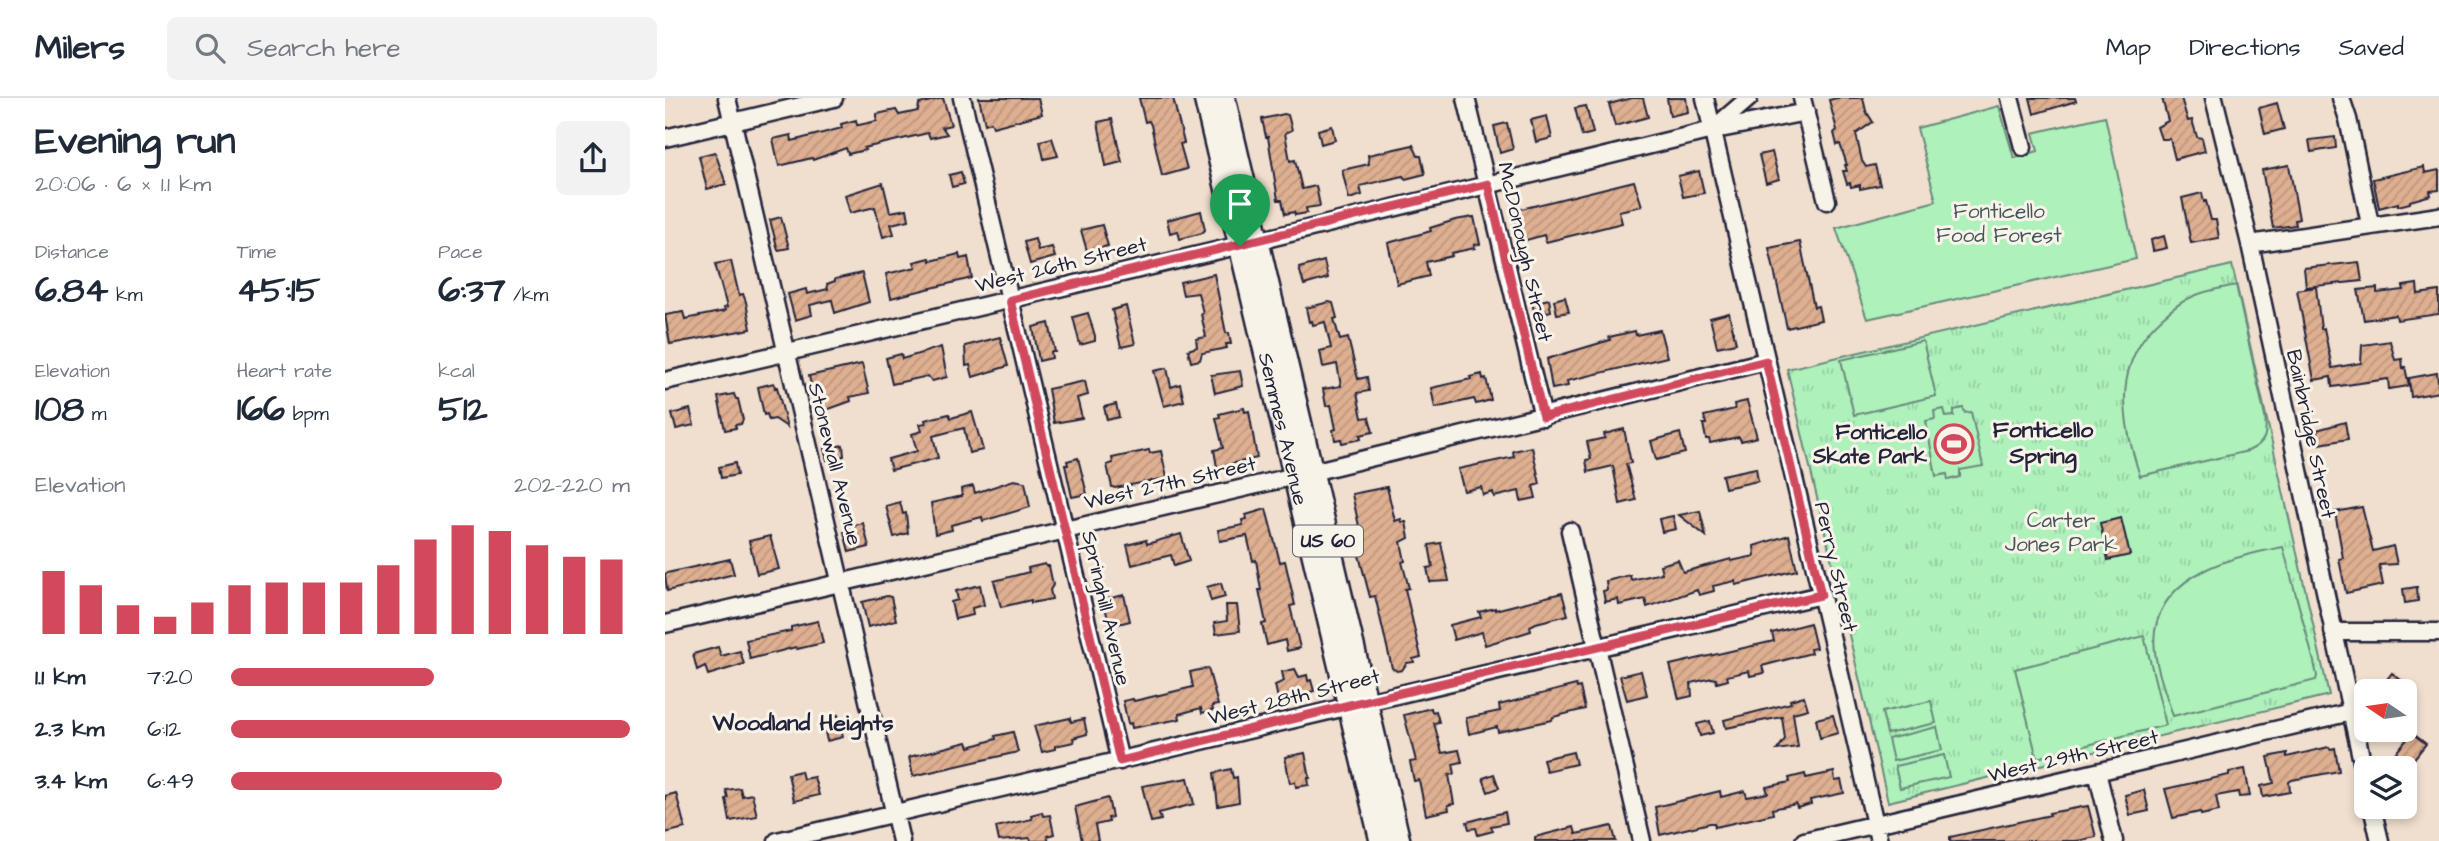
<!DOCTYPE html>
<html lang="en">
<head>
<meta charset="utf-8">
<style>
  :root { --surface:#fff; --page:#f2f2f3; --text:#1f2937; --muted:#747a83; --line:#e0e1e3; --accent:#d1495b }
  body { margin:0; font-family:"Architects Daughter",sans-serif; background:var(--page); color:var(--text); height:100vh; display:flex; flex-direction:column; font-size:26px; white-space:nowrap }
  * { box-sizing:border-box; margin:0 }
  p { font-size:23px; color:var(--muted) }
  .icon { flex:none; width:38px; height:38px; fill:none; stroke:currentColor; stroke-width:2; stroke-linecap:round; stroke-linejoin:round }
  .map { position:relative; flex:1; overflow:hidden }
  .panel { display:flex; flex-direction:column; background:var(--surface); width:665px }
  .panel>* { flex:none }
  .needle { width:46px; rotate:283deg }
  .buttons { position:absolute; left:1689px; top:581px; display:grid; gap:14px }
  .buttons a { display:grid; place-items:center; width:63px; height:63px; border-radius:10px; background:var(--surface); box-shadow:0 4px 10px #0003; font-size:35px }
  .pin { position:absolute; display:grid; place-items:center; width:60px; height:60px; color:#fff; margin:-72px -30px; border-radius:50% 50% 50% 0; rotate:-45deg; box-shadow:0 0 7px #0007 }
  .pin .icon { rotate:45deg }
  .round { display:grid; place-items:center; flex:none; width:74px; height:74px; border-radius:10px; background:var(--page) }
  .head { display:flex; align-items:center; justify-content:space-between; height:119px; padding:0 35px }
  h1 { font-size:38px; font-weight:700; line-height:52px }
  .figures { display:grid; grid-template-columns:repeat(3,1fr); gap:10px; height:119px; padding:7px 35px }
  .figures div { display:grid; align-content:center }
  .figures b { font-size:35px; font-weight:700 }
  .figures small { font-size:19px; font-weight:400 }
  .figures p { font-size:19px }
  .chart { height:196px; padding:14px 35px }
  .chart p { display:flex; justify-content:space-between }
  .chart svg { width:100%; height:126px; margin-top:7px; stroke:var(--accent); stroke-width:6 }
  ul { padding:0 35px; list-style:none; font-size:23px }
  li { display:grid; grid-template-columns:112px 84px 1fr; align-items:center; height:52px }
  li i { height:18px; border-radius:9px; background:var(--accent) }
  header { display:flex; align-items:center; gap:42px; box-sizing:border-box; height:98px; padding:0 35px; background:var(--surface); border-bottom:2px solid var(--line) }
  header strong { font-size:33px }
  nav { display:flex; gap:38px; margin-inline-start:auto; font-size:24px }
  .search { width:490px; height:63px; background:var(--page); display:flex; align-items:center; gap:18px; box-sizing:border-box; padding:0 24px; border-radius:10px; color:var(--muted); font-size:26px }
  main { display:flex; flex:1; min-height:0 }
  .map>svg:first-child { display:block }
</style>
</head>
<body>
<header>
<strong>Milers</strong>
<div class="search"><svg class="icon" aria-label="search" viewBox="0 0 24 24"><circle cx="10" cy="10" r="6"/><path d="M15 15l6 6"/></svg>Search here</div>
<nav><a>Map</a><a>Directions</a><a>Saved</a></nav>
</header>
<main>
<section class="panel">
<div class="head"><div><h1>Evening run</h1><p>20:06 · 6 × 1.1 km</p></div><a class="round"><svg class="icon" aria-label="share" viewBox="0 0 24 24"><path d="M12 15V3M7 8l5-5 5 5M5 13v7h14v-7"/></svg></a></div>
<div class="figures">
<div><p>Distance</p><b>6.84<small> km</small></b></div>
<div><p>Time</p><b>45:15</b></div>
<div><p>Pace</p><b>6:37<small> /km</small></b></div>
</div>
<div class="figures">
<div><p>Elevation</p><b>108<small> m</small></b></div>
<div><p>Heart rate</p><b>166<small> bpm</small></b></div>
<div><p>kcal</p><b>512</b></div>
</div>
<div class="chart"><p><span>Elevation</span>202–220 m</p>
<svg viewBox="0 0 160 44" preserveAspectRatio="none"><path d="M5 44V22M15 44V27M25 44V34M35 44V38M45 44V33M55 44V27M65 44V26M75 44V26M85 44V26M95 44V20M105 44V11M115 44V6M125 44V8M135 44V13M145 44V17M155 44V18"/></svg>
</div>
<ul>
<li><b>1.1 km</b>7:20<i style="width:51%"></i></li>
<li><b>2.3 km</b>6:12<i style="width:100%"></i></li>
<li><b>3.4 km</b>6:49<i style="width:68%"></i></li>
</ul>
</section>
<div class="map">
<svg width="1774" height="743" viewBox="0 0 1774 743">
  <defs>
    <pattern id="grass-tufts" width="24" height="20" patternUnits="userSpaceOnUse" patternTransform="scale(1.75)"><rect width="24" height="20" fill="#aef1bb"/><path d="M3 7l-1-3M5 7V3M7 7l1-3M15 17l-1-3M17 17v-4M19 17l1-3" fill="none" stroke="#95cea2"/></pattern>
    <pattern id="building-hatch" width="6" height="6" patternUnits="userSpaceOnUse" patternTransform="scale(1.75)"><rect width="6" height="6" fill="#deaf90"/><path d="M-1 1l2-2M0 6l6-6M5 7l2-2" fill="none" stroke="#be967d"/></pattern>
  </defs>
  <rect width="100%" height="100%" fill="#f0dfce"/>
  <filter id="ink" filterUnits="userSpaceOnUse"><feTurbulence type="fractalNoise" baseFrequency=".0143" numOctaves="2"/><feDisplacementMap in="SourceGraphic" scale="14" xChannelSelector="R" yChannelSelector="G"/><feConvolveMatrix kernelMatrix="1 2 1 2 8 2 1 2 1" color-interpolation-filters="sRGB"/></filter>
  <g filter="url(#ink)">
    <path fill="url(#grass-tufts)" stroke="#688a7b" stroke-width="2" d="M1567,167L1664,597L1223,704L1122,271Z"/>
    <path fill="#aef1bb" stroke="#688a7b" stroke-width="2" d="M1334,8L1349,60L1373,53L1368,35L1440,18L1471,161L1202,221L1171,130L1271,103L1252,30Z
      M1571,187L1600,319C1602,337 1601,345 1583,353L1475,378C1456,320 1447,263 1498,219C1507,211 1518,202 1529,198C1542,192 1558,190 1571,187Z
      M1258,243L1271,298L1189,317L1176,262Z
      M1298,310L1300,315L1306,314L1318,368L1295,372V379L1283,382L1282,376L1271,378L1261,323L1270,321L1269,313L1279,311L1281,319L1289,318V312Z
      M1618,449L1649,564L1652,578L1651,582L1508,618C1500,592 1486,560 1490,533C1499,474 1570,458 1618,449Z
      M1479,538L1501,627L1372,660L1350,571Z
      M1266,603L1271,625L1222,636L1217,614Z
      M1272,629L1277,652L1228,663L1223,641Z
      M1279,657L1284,679L1235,690L1230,668Z"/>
    <path fill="url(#building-hatch)" stroke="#22223b" stroke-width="2" d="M278,0L286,27L277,29L282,36L265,40L263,35L199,50L200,52L183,56L181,50L148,62L147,60L114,68L108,41L126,37L127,43L177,30L176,26L191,22L192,27H194L212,23V16L231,12L234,17L253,13L254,6Z
      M314,0H373L377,16L328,29L326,24L320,26Z
      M474,0H508L519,45L515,46L522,71L497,78L486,27L484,23L480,24Z
      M967,0H978L983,19L950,28L944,6Z
      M1002,0H1021L1023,14L1005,18Z
      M1172,0H1198L1201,13L1208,24L1191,36L1197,63L1201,69L1210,67L1215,87L1195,91V87L1186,89L1185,85L1182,86L1178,73H1182L1180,67H1182L1175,46L1172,47L1169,35L1172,32L1164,2Z
      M1365,0H1410L1411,3L1369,16Z
      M1497,0H1516L1523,23L1527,22L1532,39L1537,40L1540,53L1510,61L1505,41H1496L1492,29L1503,23Z
      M1612,5L1619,31L1600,36L1594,10Z
      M921,8L928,35L917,38L910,10Z
      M619,16L623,17L627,32L620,35L625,63L630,62L637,91L651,88L655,108L641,110L642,115L630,117L629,114L620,116L617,102H613L603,39H601L597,21Z
      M882,18L887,40L871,44L866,22Z
      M447,21L457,64L441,68L433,24Z
      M842,25L848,51L835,55L829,28Z
      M667,28L670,42L656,46L653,32Z
      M1670,39L1671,50L1646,54L1644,42Z
      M387,40L393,58L379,61L375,43Z
      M748,47L753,58H756L760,76L740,81L738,78L695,88L697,97L684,101L677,72L704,66L703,57Z
      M50,54L61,86L42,91L34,58Z
      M1107,54L1114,81L1101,85L1094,57Z
      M1624,67L1634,121L1630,122L1631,127L1608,130L1597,72Z
      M1759,69L1760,75L1774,72V92L1765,93L1766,97L1745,103V105L1733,108V105L1714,110L1708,81Z
      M1034,73L1039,95L1018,99L1013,78Z
      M296,74L299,86L287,89L284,77Z
      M969,83L977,108L954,113L957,125L881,144L879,137L858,143L857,136L853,137L848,113Z
      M218,85L225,114L242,111L244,122L226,126L229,136L218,139L210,109L185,115L180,97Z
      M1537,95L1539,104L1541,103L1546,122H1551L1554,140L1526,145L1517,100Z
      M536,113L540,132L537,135L515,141L513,133L505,135L502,122Z
      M116,119L124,150L113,152L105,122Z
      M809,119L815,146L809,147L810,150L786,155L787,158L761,164L764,178L732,186L723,145L766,133L765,130L790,122Z
      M437,127L443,148L422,153L416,132Z
      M1499,138L1502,150L1488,153L1486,142Z
      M370,141L373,152L387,149L390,159L365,166L359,144Z
      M1135,144L1149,209L1153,208L1156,222L1122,230L1104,150Z
      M294,156L295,161L303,159L307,180L226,200L221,176L251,169L249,164L265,160L266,163Z
      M66,163L74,197L78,196L81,204L86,231L5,246L0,217L18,214L20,221L60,213L59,210L62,209L50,166Z
      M659,163L663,180L639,187L634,170Z
      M1694,164L1697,183L1641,189L1639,170Z
      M197,175L204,204L170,215L167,202L145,207L147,217L130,222L123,196L141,191L142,196L163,191L162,186L170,183V181Z
      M549,176L561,235H564L566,246H561L562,250L537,255L535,262L526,264L523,252L532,249L531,241L541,239L536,216L538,215L533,195L518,197L515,184Z
      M1752,186L1753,196L1774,193V216L1732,222L1731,217L1699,222L1693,192L1712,190V195L1739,192L1738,188Z
      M1651,189L1656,231L1659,230L1667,270L1696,265L1697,247L1725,243L1730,262L1737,261L1738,270L1740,269L1744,288L1724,291L1723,281L1667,289L1666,279L1649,282L1632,192Z
      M900,199L904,214L892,216L889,202Z
      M884,201L886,213L870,217L867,205Z
      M664,204L668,205L672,220L669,221L675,242L683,240L693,281L702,279L704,293L692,295L697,320L704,319L708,334L695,337L696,341L677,345L676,341L670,342L668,332L671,331L666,307L661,308L658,291L676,288L672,266L658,269L655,253L666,250L660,224L648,227L647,223L644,224L641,210Z
      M461,208L470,246L456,249L447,212Z
      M423,215L430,238V243L415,247L408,219Z
      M1064,215L1071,245L1052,249L1045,220Z
      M384,225L390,254H386L387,260L374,263L368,229Z
      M995,232L1002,259L902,283L903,288L887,291L882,261L945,242L944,239L970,233L971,237Z
      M335,239L343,268L308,279L305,267L301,268L300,248Z
      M276,249L282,279L267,283L263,278L227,286L221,260L236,256L237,261Z
      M197,266L204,295L185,299L186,303L153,315L145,292L147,291L144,278Z
      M502,270L506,289L515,286L519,303L499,308L489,273Z
      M575,273L578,288L550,295L546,277Z
      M1772,275L1774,294L1746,299L1744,280Z
      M817,276L818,281L821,280L826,302L811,306L809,301L770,310L766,290L806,281L805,279Z
      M420,283L423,297L412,300L417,320L389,325L383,291Z
      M109,285L110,290L112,289L122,329L110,321L104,322L102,316L99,317L93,289Z
      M69,296L71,301H73L78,322L76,326L70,327L71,330L60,332L53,299Z
      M1082,303L1092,339L1076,343L1074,339L1045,345L1044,341H1041L1038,326H1041L1039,318L1070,311L1069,306Z
      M451,306L454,319L442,322L439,309Z
      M579,310L580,314L584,313L592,360L552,369L549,352L558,350L551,320L555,319L554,316Z
      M25,311L29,327L11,331L7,316Z
      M307,314L318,352L304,355L299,330L268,338L273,360L226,372L223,361L252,353L247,336L257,333L255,326L261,325L260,322L284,316L286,320Z
      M1680,324L1683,341L1655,346L1652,332Z
      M959,331L966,365L961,366L971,402L955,406L948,368L923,374L921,362L926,361L922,344L940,340L939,336Z
      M1015,335L1020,355L991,362L986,343Z
      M178,347L179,358L162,362L159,351Z
      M867,349L875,386L868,388L871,400L856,403L854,393L829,399L828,394L818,397L816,389L799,393L793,371L849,359L848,353Z
      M484,352L485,355L496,353L502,380L450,390L447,389L442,367L448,365L447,360Z
      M413,360L422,396L407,399L400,367H403L402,363Z
      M70,365L72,377L56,380L54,369Z
      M1091,370L1093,383L1060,390L1057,377Z
      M349,382L360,384L365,409L318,423L317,419L286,427L287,432L270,436L266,405L297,398L296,391L308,388L310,395Z
      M722,389L730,423L736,421L737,424H741L744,440L736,444L740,463L737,464L744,490L740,491L756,559L748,561L749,564L742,565L737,572L732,573L727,570L710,498L705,499L687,431L694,428L687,396Z
      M235,404L238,416L241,415L243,435L229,439L221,408Z
      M1697,409L1708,453L1728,448L1732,466L1714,467L1718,487L1681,495L1674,461L1678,460L1670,414Z
      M601,411L615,464L620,463L630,507L625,508L635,550L622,553L620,542L602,547L597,526L601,525L594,492H596L591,462L588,463L582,438L555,443L553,432L578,427L577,422L582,421L581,417Z
      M1035,413L1041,438L1014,417Z
      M1008,418L1011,431L997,434L994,421Z
      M1456,420L1465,457L1443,462L1435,425Z
      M198,425L204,449L184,454L179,434L182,433L181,429Z
      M516,436L524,463L509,468L506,457L467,467L462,447L481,442L482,446Z
      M1124,437L1132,472L1071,487L1070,483L1048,488L1049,493L1034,497L1032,492L982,509L980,501L954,507L953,501L940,504L938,493L942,492L941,483L965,477L966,482L997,475L995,467L1013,462L1018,474L1066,461V463L1090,458L1089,448Z
      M105,438L114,471L92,476L84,443Z
      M776,445L784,483L765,484L762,470L768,469L764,447Z
      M65,461L69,476L2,493L0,476L2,475Z
      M380,466L381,468H384L388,487L385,492L387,501L366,505V502L336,509L329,483L364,474L363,470Z
      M556,485L560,499L546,503L542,489Z
      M315,487L319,507L307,510L308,517L290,521L286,504L293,502L291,493Z
      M1752,489L1753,503L1740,505L1738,491Z
      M897,495L903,517L871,525L865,528L866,533L820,547L817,534L789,542L785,527L816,519L814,514L830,510V512Z
      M459,497L465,523L445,528L438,502Z
      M222,498L226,499L231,522L203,529L197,504Z
      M561,507H572L575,533L551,536L549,525L562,523Z
      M153,523L158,545L132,551L131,549L85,561L81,542L126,533V529Z
      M1145,525L1151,550L1145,551L1146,555L1097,568L1099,575L1085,578L1084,573L1062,578L1063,582L1052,585L1051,581L1047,580L1026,585L1027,598L1014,601L1005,567L1109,543L1107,535Z
      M53,549L56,558L75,553L79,566L43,577L40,568L32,572L28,556Z
      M543,570L553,607L547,608L548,612L537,615L536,610L514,616L515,621L467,630L466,625L463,626L458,603L468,601L469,603L528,589L525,574Z
      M630,571L634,579L642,577L643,583L646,582L649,593L623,600V598L613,601L610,587L619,583L617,574Z
      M976,573L982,597L962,602L955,578Z
      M1727,575L1750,593H1722L1716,589Z
      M911,587L912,590L915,589L920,611L888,619L887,622L833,634L832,629L804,636L801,620L835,613L834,607Z
      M1139,598L1143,611L1128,615L1133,649L1112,652L1120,641L1117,619L1061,630L1059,622L1126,605L1125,602Z
      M766,610L767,614L771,613L774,624L769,625L777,655L794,652L797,664L788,666L790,676L784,677L789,706L783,707L784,712L761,717L754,682L749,683L745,664L751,663L739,617Z
      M173,617L178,639L162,643L157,621Z
      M1168,617L1173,635L1155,640L1151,621Z
      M405,620L406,624L419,621L422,636L408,640L409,644L390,648V651L377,654L369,628Z
      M1045,623L1048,635L1035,638L1032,626Z
      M348,634L353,654L248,678L244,659L302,644L304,649L331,641L330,638Z
      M1747,635L1761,646L1743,668L1729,657Z
      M1664,649L1665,651L1670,650L1674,673L1627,682L1624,684L1625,694L1598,699L1596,688L1609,685L1603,659L1622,655V659Z
      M908,654L911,666L881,673L878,661Z
      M640,655L645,680H643L644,687L631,689L630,684L625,685L620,659Z
      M566,671L568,680L572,679L574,704L553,708L549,675Z
      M1580,671L1585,698L1574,699L1573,694L1551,698L1554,713L1536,717L1535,714L1508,720L1500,691L1564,677V674Z
      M136,673L138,681L149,679L154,697L129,703L123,676Z
      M1169,674L1170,683L1176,682L1179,695L1145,702L1146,706L1132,710L1131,706L1107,711L1108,716L1064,726L1050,729L1049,725H1045L995,737L990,709L1055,693L1056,699L1080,693L1082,699L1103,695L1101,689L1125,684L1124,680L1140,676L1141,680Z
      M829,676L834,690L823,694L818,680Z
      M523,680L529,706L494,715L496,722L486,724L477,688Z
      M75,690L77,698L87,696L92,718L65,723L61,701L63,700L61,692Z
      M1479,692L1484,713L1465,717L1460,697Z
      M11,695L20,730L0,735V698Z
      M443,700L447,719L443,720L444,724L430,727L433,743H417L410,709Z
      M1423,708L1431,739L1412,743H1285V739L1385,717L1384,715Z
      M377,714L378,718L385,717L389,736L382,738L384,743H366L365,740L334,743L331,729L367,721L366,717Z
      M840,714L842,725L826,728L828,733L813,737L811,730L804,731L802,724Z
      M947,728L951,743H870V739L909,729L911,736Z"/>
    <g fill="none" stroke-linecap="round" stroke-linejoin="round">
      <g stroke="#22223b" stroke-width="21">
        <path id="minor" d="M62,0L236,743
          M297,0L455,663
          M801,0L878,319
          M1040,0L1214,743
          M1137,0L1162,103
          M1345,0L1358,49
          M1549,0L1585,146L1701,682
          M1676,0L1683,21L1705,126
          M1050,32L1141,14
          M0,40L169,0
          M1585,146L1774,118
          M0,283L593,143L1047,32L1084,0
          M905,433L977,743
          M0,526L647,374L1101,263
          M1668,534H1774
          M1432,674L1449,743
          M1707,709L1715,743
          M112,743L1156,497
          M1139,743L1686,614"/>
      </g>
      <g stroke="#22223b" stroke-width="26">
        <g id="major">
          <path id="s1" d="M540,0L716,743"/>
          <path d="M559,0L734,743"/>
        </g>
      </g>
      <use href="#minor" stroke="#f7f3e8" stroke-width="16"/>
      <use href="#major" stroke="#f7f3e8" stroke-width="21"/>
    </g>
  </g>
  <g fill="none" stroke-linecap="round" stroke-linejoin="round" filter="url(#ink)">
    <g stroke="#fff" stroke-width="14">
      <path id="route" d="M823,86L878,319L1101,263L1156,497L701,603L455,663L345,202Z"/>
    </g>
    <use href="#route" stroke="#d1495b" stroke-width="9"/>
  </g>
  <defs>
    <g id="stadium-ring" transform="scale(2.0125)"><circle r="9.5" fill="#f7f3e8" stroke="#d1495b" stroke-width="1.5"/><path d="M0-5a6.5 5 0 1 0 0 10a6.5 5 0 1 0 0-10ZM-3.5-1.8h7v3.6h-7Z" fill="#d1495b"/></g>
  </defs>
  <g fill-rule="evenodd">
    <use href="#stadium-ring" x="1289" y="346"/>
  </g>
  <g text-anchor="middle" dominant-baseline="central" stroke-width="6" stroke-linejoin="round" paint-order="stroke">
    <rect fill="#f7f3e8" stroke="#62616f" stroke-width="2" x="628" y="427.5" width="70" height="31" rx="5"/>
    <g font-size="19" font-weight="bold" fill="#22223b">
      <text x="663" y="443">US 60</text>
    </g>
    <g font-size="21" fill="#45565b" stroke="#f7f3e8">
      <text x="1334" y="113">Fonticello<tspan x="1334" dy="24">Food Forest</tspan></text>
      <text x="1396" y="422">Carter<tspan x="1396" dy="24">Jones Park</tspan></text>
    </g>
    <g font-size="21" fill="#22223b" stroke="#f7f3e8">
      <text transform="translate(860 154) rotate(77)">McDonough Street</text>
      <text transform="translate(396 167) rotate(-14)">West 26th Street</text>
      <text stroke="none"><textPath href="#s1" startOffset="340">Semmes Avenue</textPath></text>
      <text transform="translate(1646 336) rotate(78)">Bainbridge Street</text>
      <text transform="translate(170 366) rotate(76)">Stonewall Avenue</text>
      <text transform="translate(505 385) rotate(-13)">West 27th Street</text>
      <text transform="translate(1171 469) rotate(77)">Perry Street</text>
      <text transform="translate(441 510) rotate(77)">Springhill Avenue</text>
      <text transform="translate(629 599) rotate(-14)">West 28th Street</text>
      <text transform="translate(1408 658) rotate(-13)">West 29th Street</text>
    </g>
    <g font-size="21" font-weight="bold" fill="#22223b" stroke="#f7f3e8" text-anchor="end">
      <text x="1262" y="334">Fonticello<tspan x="1262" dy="24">Skate Park</tspan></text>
    </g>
    <g font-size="23" font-weight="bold" fill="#22223b" stroke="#f7f3e8">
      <text x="1378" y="332">Fonticello<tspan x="1378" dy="26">Spring</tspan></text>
      <text x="138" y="625">Woodland Heights</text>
    </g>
  </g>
</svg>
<div class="buttons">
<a><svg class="needle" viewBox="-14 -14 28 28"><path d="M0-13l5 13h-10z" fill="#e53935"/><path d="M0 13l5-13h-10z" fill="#747a83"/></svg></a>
<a><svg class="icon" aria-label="layers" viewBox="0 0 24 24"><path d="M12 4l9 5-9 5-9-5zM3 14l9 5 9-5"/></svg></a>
</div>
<div class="pin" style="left:575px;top:148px;background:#1e9e55"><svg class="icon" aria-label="arrive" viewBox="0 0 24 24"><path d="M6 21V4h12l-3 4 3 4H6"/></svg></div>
</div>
</main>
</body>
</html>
